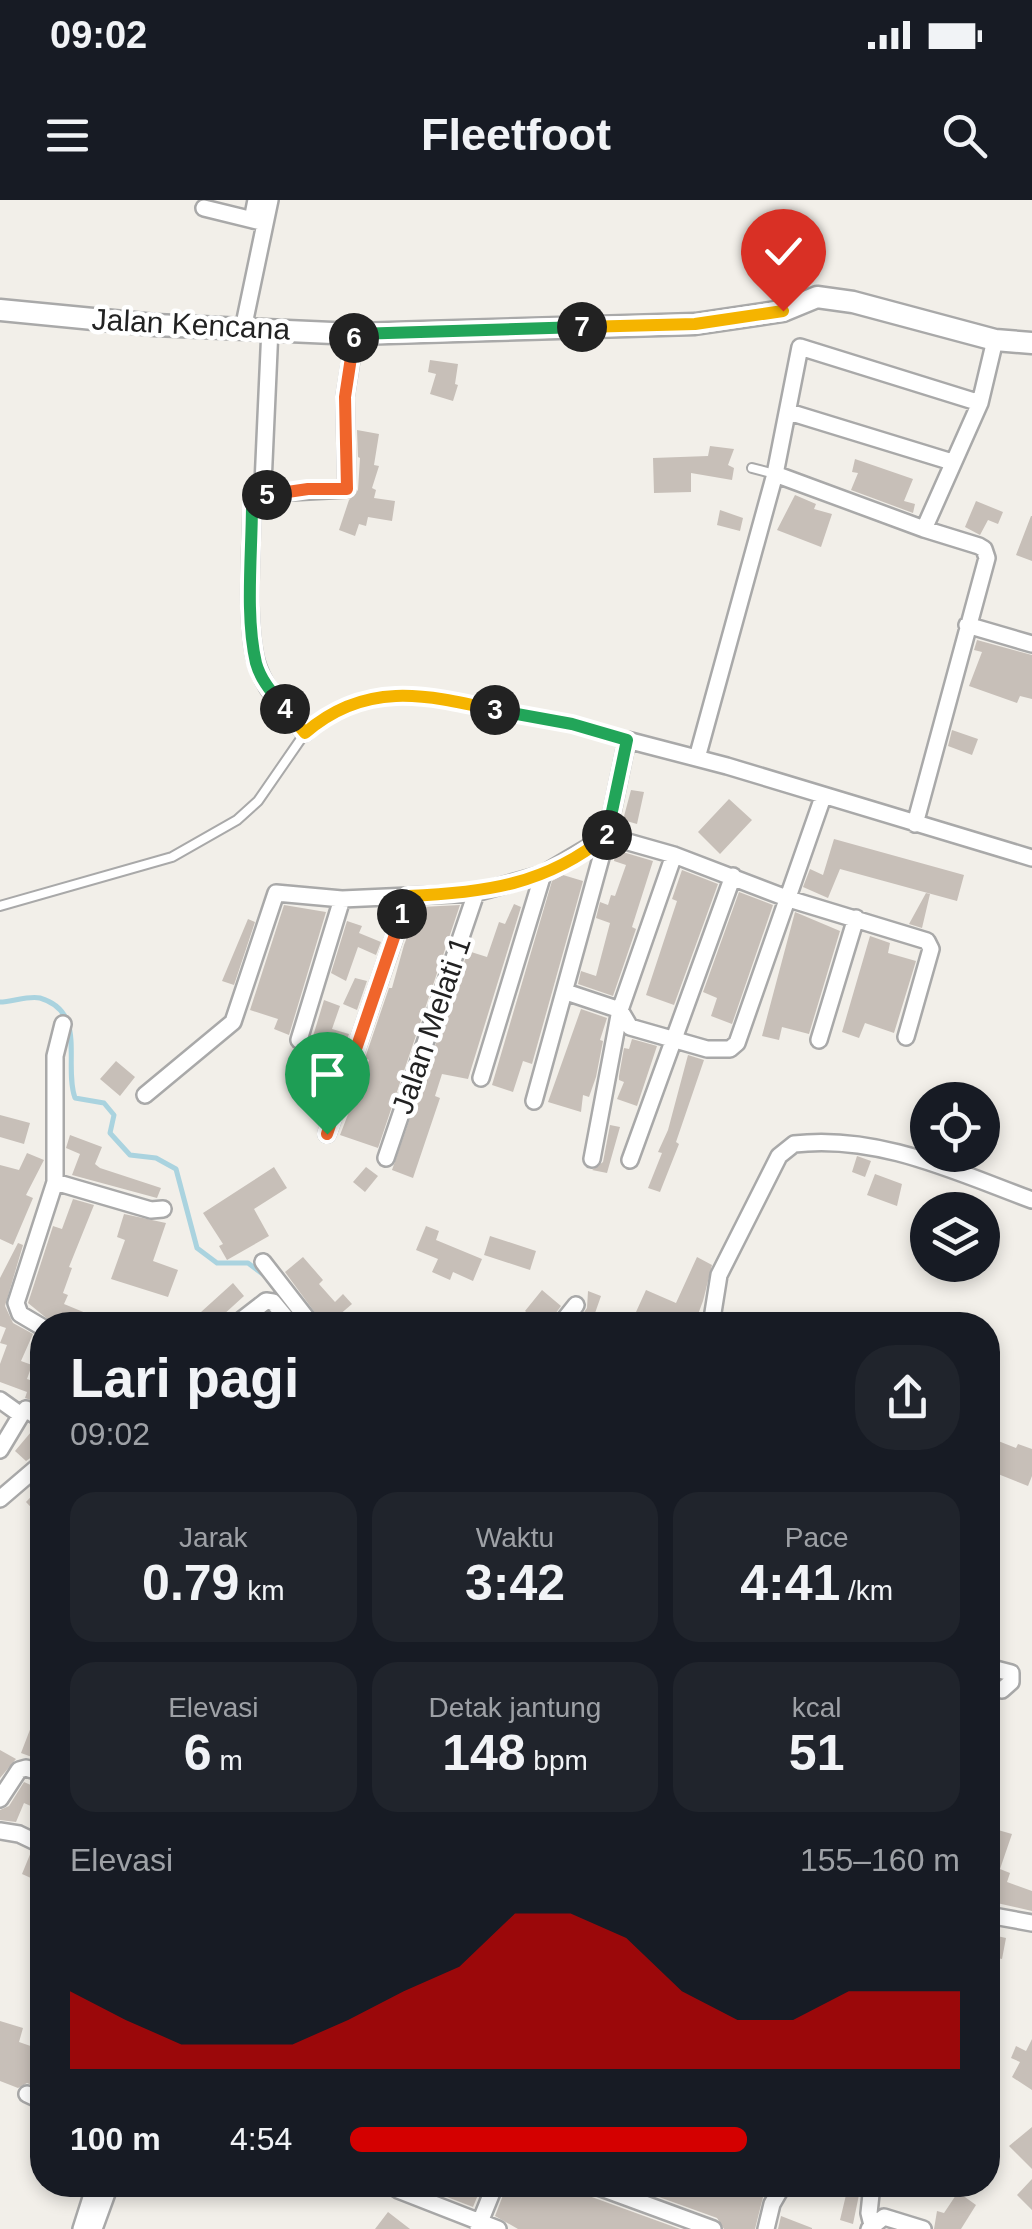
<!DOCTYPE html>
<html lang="id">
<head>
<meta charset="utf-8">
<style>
  :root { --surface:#171b24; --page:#20242c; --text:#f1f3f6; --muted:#9ea1a6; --accent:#d40000 }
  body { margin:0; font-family:Helvetica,sans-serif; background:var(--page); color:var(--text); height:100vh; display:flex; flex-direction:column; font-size:38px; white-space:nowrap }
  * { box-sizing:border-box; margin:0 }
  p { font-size:32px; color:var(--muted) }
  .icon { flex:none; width:55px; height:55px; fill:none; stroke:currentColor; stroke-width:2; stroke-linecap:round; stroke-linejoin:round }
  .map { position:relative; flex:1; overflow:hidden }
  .sheet { position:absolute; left:30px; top:1112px; width:970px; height:885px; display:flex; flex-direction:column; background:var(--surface); border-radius:40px; box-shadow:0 5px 15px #0003 }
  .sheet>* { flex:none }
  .tools { position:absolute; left:910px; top:882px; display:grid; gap:20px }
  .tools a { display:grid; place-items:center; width:90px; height:90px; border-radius:50%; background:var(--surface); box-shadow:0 5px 15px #0003; font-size:50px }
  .pin { position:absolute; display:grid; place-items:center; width:85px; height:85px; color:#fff; margin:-102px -42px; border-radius:50% 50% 50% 0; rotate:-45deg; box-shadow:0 0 10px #0007 }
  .pin .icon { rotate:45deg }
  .km { position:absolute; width:50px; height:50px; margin:-25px; border-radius:50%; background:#222; color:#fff; font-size:28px; line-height:50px; text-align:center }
  .round { display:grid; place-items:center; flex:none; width:105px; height:105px; border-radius:40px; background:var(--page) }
  .overview { display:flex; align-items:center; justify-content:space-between; height:170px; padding:0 40px }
  h1 { font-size:55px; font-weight:800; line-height:75px }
  .figures { display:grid; grid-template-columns:repeat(3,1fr); gap:15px; height:170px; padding:10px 40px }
  .figures div { display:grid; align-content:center; border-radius:25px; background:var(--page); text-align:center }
  .figures b { font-size:50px; font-weight:800 }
  .figures small { font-size:28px; font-weight:400 }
  .figures p { font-size:28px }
  .chart { height:280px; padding:20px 40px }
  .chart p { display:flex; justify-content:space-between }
  .chart svg { width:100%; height:180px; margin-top:10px; fill:var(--accent); opacity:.7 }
  ul { padding:0 40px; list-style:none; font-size:32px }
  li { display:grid; grid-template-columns:160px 120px 1fr; align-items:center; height:75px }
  li i { height:25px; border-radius:12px; background:var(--accent) }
  .status { display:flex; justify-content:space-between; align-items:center; height:70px; padding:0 50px; background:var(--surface); direction:ltr }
  .status svg { height:28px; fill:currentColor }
  header { display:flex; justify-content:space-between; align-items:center; height:130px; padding:0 40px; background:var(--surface); font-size:45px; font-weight:800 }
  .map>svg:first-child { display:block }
</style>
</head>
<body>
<div class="status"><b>09:02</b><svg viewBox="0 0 49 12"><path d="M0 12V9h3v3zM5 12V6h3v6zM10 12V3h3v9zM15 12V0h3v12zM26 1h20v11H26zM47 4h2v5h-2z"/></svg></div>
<header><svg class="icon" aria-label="menu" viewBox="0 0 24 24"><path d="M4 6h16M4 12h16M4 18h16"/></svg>Fleetfoot<svg class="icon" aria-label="search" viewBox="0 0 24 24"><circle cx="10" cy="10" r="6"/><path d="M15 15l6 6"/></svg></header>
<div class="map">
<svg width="1032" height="2029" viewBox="0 0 1032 2029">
  <rect width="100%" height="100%" fill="#f2efe9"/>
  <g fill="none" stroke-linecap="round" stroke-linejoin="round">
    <path stroke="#aad3df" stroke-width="5" d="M0,802C12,802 29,795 40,798C88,812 63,864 75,898L104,903L114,915L110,933L130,955L156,958L176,969L197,1048L217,1063H248L264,1075L283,1099"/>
  </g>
  <path fill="#c7bfb8" d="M430,160L458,164L455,184L458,185L453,201L430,194L436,174L428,172Z
    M357,230L379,234L374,265L379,266L372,288L376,290L374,298L395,301L392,321L368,317L366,326L359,324L355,336L339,330L349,300L358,290L360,258L358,257Z
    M710,246L734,249L728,265L734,268L732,280L691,273V292L654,293L653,258L708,256Z
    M855,259L913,279L904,301L915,304L913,313L851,290L858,273L852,272Z
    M795,295L816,304L814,309L832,314L821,347L777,330Z
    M976,301L1003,312L998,324L988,320L980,335L965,327Z
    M720,310L743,318L740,331L717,325Z
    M1031,316H1032V361L1016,355Z
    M977,440L1032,455V499L1020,496L1017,503L969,486L982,452L974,450Z
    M952,530L978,539L972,555L948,546Z
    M631,590L644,592L637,624L623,620Z
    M729,599L752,620L720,654L698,632Z
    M834,639L964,675L957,701L840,669L828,698L803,687L810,669L823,675Z
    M616,650L653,661L632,727L636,729L613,796L578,784L581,771L596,776L610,723L596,718L600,702L608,705L611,695L615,696L626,665L614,661Z
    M682,670L718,684L674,805L646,795L677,701L672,699Z
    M563,675L583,681L532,864L523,861L513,892L492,885L552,681Z
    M739,692L773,705L732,824L711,816L717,798L703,792Z
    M926,693L930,694L922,728L909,724Z
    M514,704L521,707L468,879L442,874L435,896L440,898L413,978L392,970L468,751L487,757L499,722L505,724Z
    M284,705L326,712L289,835L274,829L278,819L250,810Z
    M460,705L378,948L340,935L369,860L365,858L389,788H392L404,745L411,727L416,729L421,707Z
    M795,712L840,731L809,834L782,827L779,840L762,836Z
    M248,719L255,722L234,785L222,781Z
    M347,721L362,726L359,733L381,742L376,755L358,747L346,781L331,773Z
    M870,736L890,743L888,753L916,761L894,833L865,823L859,838L842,832Z
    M355,778L367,781L357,810L343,804Z
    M324,800L340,806L332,829L349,834L343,851L325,845L320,861L307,856Z
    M581,809L607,818L600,840L603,841L596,877L589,897L583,895L581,912L548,902Z
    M632,839L657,846L637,906L617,899L624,882L619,880V876L624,848L629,849Z
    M688,855L704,860L676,942L679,944L660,992L648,988L662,953L658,952L668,930Z
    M116,861L135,877L120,896L100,879Z
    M0,915L30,923L24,944L0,937Z
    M610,925L620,927L607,973L592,970L603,962Z
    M70,935L102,947L95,964L100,968L161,988L157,998L72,975L80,954L66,948Z
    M27,953L44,960L26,995L33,998L13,1045L0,1039V965L19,970Z
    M857,956L871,961L865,977L852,972Z
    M274,967L287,988L254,1009L269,1036L227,1060L219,1046L223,1044L203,1013Z
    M366,967L378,976L365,992L353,982Z
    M875,974L902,984L897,1006L867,995Z
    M73,999L94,1005L69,1067L72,1068L63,1093L68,1095L64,1104L93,1116L90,1125H55L28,1103L53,1026L62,1029Z
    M124,1014L166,1023L153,1061L178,1070L168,1097L111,1079L125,1040L117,1037Z
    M426,1026L439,1031L436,1040L482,1059L473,1081L453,1072L450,1080L432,1072L438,1059L416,1050Z
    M490,1036L536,1051L530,1070L484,1055Z
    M18,1043L23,1045L5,1106L13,1123L33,1134L21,1161L32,1165L27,1179L42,1184V1204L25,1198L27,1192L0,1182V1164L7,1145L0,1143L6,1128L0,1126V1078Z
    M303,1057L323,1080L319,1084L335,1102L343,1094L352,1104L338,1116L347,1125H324L285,1072Z
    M697,1057L712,1065L703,1101L694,1125H666L636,1112L646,1090L676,1103Z
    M233,1083L244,1096L222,1116L224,1119L217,1125H194L204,1116L201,1112Z
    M542,1090L561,1106L547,1125H542L525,1111Z
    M588,1091L601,1096L594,1116L587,1125H575L587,1108Z
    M31,1232L42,1242V1250L26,1261L15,1251Z
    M988,1237L1016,1248L1018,1244L1032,1249V1276L1028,1286L988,1270Z
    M42,1285V1319L26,1302Z
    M31,1527L42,1532L40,1560L21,1553Z
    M0,1550L16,1559L0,1578Z
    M24,1582L42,1590V1611L24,1603L16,1622L0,1620V1610L9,1606Z
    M998,1630L1012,1634L1000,1669L1010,1673L1007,1682L1032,1691V1711L988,1701V1648L992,1649Z
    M31,1652L42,1656V1683L22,1674Z
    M988,1734L1006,1738L1002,1759L988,1756Z
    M0,1821L23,1828L19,1842L42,1850V1889L27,1883L18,1888L0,1881Z
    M1032,1839V1890L1012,1877L1020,1862L1011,1858L1016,1846L1026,1851Z
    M1032,1927V1969L1009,1946Z
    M1032,1979V2010L1017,1995Z
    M416,1985H482L473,2007Z
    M507,1985H582L589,1996L680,2029H518L495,2016Z
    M626,1985H719L763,1997L755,2029H724L717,2018Z
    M823,1985H861L853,2024L840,2020L846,1995L823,1988Z
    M958,1992L976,2005L961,2029H934L937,2011L944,2013Z
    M388,2012L410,2029H375Z
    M781,2016L812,2028V2029H778Z"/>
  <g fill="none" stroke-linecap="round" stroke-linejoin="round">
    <g stroke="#a9a9a9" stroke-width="12">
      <path id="service" d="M752,268L775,274
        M0,706L172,657L237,620L258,601L305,533L319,521L371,499L411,493L572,524L627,540"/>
    </g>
    <g stroke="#a9a9a9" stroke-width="20">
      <path id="minor" d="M204,8L265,23
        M252,20L256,0
        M243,129L270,0
        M789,212L952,262
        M775,274L924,329
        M257,299L263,284L270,128
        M967,425L1032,444
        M305,533C288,513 268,494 259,470C244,434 252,346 252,305L272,293L347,289L345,197L355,134
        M697,558L775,274L800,147L980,203
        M915,624L987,358L984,349L979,346L924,329L980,203L995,140
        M607,636L674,655L789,699L927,741L931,749L906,837
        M566,792L620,810L630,827L707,849H730L737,843L823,597
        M299,840L342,699
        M819,840L856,718
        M481,878L543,674
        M145,895L233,822L276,693L342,699L476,693L543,674L607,636
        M534,901L607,636L627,540L727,566L1032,658
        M327,934L408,697
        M386,958L476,693
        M592,959L620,810L674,655
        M630,960L733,676
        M55,982L151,1010L163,1009
        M263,1062L312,1125
        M235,1125L266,1101L273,1102L292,1125
        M560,1125L576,1105
        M711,1125L719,1075L779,956L794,944C878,934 956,972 1032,1000
        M42,1127L20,1114L16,1103L55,982V856L63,824
        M0,1200L21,1215L26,1209L42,1220
        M0,1250L21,1215
        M0,1299L42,1263
        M988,1467L1011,1473V1482L1002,1490L988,1487
        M0,1599L19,1570L26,1568L42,1573
        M0,1631L19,1634L42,1645
        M988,1715L1032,1723
        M27,1894L42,1901
        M400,1985L398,1990L498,2029
        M593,1985L713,2029
        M872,1985L869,2013L872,2025
        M478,2027L495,1985
        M81,2029L95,1985
        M94,2029L110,1985
        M766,2029L772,2004L783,1985
        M869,2029L884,2017L923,2029"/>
    </g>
    <g stroke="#a9a9a9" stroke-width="25">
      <path id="tertiary" d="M0,110L155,125L355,134L695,124L783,111L817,97L853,102L995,140L1032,143"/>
    </g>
    <use href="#service" stroke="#fff" stroke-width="8"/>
    <use href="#minor" stroke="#fff" stroke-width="15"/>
    <use href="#tertiary" stroke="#fff" stroke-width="20"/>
  </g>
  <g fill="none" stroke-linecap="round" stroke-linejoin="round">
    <g stroke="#fff" stroke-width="20">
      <path id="split-1" d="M327,934L402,714"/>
    </g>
    <g stroke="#fff" stroke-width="20">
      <path id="split-2" d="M402,714L408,696C483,693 547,685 607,635"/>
    </g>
    <g stroke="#fff" stroke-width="20">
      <path id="split-3" d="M495,510L572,524L627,540L607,635"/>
    </g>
    <g stroke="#fff" stroke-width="20">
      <path id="split-4" d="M285,509L305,533C365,481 424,494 495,510"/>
    </g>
    <g stroke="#fff" stroke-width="20">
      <path id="split-5" d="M267,295L252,304C252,353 245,416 256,463C261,481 274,495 285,509"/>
    </g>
    <g stroke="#fff" stroke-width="20">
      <path id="split-6" d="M267,295L308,289H347L345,197L354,138"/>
    </g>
    <g stroke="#fff" stroke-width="20">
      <path id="split-7" d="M354,138L355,134L582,127"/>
    </g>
    <g stroke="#fff" stroke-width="20">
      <path id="split-8" d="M582,127L695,124L783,111"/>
    </g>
    <use href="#split-1" stroke="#f0652b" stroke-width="12"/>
    <use href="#split-2" stroke="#f5b400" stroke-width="12"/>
    <use href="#split-3" stroke="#22a559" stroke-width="12"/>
    <use href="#split-4" stroke="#f5b400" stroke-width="12"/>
    <use href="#split-5" stroke="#22a559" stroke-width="12"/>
    <use href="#split-6" stroke="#f0652b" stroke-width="12"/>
    <use href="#split-7" stroke="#22a559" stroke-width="12"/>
    <use href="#split-8" stroke="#f5b400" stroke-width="12"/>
  </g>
  <g text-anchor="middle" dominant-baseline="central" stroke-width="9" stroke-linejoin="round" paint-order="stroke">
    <g font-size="30" fill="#222" stroke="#fff">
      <text transform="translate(191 124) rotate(3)">Jalan Kencana</text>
      <text transform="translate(431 825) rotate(-71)">Jalan Melati 1</text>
    </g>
  </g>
</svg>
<div class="tools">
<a><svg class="icon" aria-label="locate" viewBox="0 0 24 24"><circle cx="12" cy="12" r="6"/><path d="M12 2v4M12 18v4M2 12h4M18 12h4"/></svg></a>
<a><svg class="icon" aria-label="layers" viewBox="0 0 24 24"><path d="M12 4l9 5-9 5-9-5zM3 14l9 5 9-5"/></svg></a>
</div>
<div class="pin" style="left:327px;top:934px;background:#1e9e55"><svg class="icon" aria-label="arrive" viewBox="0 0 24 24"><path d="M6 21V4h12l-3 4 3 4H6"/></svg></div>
<div class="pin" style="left:783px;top:111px;background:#d93025"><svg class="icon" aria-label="check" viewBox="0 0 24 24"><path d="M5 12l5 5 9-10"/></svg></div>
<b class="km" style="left:402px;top:714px">1</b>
<b class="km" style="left:607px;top:635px">2</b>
<b class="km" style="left:495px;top:510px">3</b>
<b class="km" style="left:285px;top:509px">4</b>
<b class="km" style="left:267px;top:295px">5</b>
<b class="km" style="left:354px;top:138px">6</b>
<b class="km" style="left:582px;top:127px">7</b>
<section class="sheet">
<div class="overview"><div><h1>Lari pagi</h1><p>09:02</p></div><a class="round"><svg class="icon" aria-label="share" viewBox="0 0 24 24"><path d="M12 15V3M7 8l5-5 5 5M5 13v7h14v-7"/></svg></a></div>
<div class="figures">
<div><p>Jarak</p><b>0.79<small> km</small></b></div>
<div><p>Waktu</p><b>3:42</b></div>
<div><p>Pace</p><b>4:41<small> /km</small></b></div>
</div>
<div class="figures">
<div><p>Elevasi</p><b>6<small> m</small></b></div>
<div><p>Detak jantung</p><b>148<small> bpm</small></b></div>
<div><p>kcal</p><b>51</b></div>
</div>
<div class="chart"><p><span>Elevasi</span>155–160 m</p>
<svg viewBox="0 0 160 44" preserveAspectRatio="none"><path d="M0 44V25L10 32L20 38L30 38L40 38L50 32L60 25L70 19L80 6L90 6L100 12L110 25L120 32L130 32L140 25L150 25L160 25V44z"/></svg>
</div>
<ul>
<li><b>100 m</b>4:54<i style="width:65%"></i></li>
</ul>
</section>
</div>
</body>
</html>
